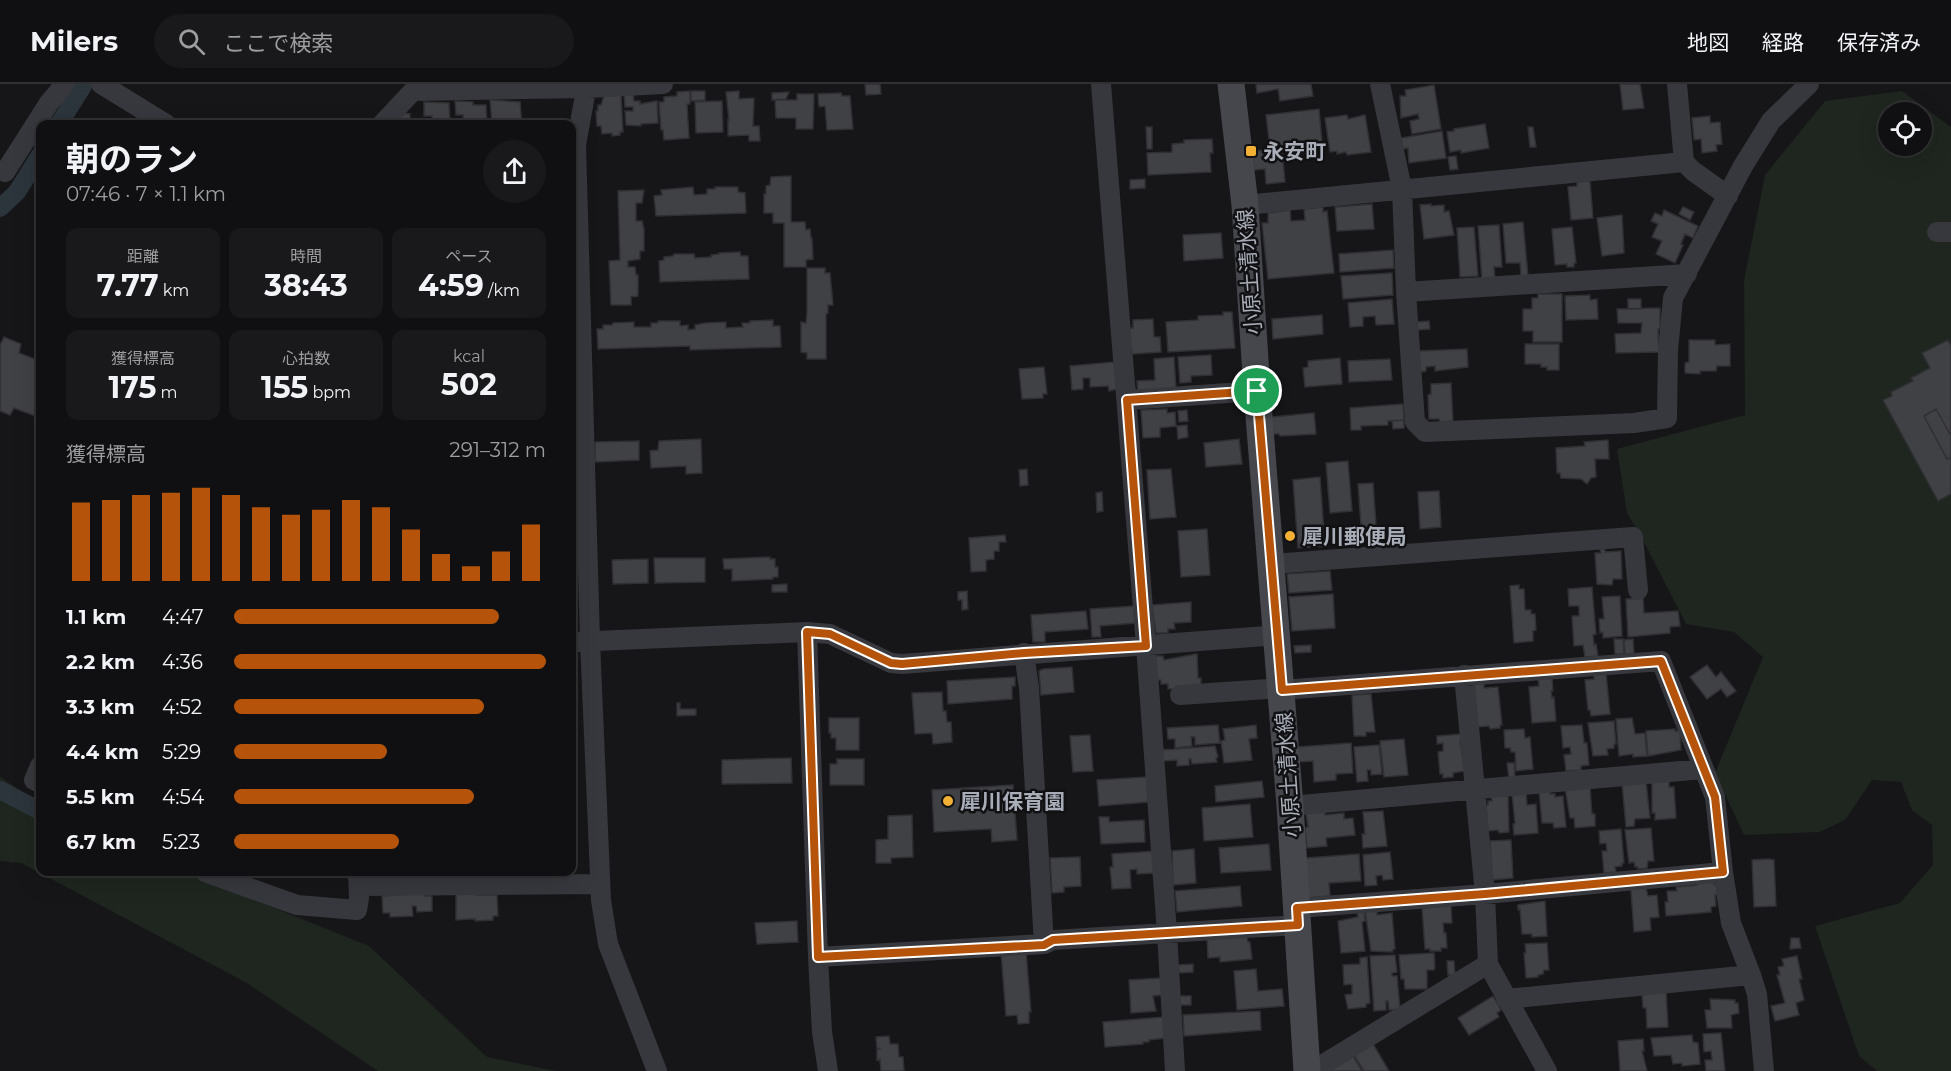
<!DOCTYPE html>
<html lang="ja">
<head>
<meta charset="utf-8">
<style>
  :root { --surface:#101012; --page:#19191b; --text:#f1f3f6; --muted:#9c9d9f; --line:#303032; --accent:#b45309 }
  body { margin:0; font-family:Montserrat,"Noto Sans JP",sans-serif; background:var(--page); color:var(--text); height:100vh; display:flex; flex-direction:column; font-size:22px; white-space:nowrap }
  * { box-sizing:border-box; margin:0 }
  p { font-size:20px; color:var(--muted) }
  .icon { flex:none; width:33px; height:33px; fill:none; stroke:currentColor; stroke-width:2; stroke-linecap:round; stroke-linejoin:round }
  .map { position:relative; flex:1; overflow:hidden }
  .drawer { position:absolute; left:36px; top:36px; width:540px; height:756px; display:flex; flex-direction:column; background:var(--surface); border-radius:12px; box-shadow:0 6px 24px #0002,0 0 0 2px var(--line) }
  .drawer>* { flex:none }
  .buttons { position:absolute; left:1878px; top:18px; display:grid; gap:12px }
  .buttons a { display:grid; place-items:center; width:54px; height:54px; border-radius:50%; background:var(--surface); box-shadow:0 6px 24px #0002,0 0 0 2px var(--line); font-size:30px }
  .pin { position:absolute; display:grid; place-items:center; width:51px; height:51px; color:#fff; margin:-26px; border:3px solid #fff; border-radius:50%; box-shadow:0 2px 6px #0007 }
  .round { display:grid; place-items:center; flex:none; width:63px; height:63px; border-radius:32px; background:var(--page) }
  .overview { display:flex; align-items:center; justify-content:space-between; height:102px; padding:0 30px }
  h1 { font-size:33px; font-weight:700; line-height:45px }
  .stats { display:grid; grid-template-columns:repeat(3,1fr); gap:9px; height:102px; padding:6px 30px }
  .stats div { display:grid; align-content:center; border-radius:12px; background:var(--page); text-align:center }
  .stats b { font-size:30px; font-weight:700 }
  .stats small { font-size:16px; font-weight:400 }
  .stats p { font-size:16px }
  .chart { height:168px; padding:12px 30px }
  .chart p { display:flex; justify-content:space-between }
  .chart svg { width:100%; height:108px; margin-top:6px; stroke:var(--accent); stroke-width:6 }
  ul { padding:0 30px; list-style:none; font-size:20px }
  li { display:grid; grid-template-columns:96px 72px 1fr; align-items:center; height:45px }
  li i { height:15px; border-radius:8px; background:var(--accent) }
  header { display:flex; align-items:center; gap:36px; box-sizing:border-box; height:84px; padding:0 30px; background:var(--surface); border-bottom:2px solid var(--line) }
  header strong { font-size:28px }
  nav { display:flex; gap:33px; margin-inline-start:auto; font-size:21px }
  .search { width:420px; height:54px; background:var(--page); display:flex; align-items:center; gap:15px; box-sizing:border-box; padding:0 21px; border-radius:33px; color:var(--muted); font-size:22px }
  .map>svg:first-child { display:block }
</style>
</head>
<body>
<header>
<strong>Milers</strong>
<div class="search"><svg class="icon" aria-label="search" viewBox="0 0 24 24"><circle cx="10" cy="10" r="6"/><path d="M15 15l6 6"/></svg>ここで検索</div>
<nav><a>地図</a><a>経路</a><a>保存済み</a></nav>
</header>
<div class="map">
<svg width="1951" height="987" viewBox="0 0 1951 987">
  <rect width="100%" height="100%" fill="#161618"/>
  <path fill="#1e261f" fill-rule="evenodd" d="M1902,7L1951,43V987H1877L1859,972L1815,842L1900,819L1933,781L1932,741L1912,726L1901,698L1872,696L1845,736L1819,748L1744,751L1715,689L1763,573L1734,548L1686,540L1643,456L1627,429L1617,365L1745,331L1744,196L1765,91L1825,17ZM1888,28H1922V62H1888Z
    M0,693L40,719V788H185L369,862L487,973L555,987H378L247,899L21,779L0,777Z"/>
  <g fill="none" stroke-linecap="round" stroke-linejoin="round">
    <path stroke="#2c353c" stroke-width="18" d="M59,40L83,2
      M0,124L17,108L40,71
      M0,706L40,727"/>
  </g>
  <path fill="#404145" stroke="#303034" stroke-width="1.5" d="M865,0H880L881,10L866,11Z
    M1256,0H1311L1313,12L1280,17L1278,5L1257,9Z
    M1620,0H1640L1644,24L1623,26Z
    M1434,1L1441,45L1412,50L1410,37L1419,35L1418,30L1401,34L1400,12H1406L1405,6Z
    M690,7V20H687L689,54L664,56L663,46H661L659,18H664V13L677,12V8Z
    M691,7H705V16L691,17Z
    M739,7V15L754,14L753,42H759L760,57H749V51L728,52V35L729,36L726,8Z
    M789,8L786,15L772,16V9Z
    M633,9L634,17H640V20L657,17L658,39L641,40V42L626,41L625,27H633V23H625L624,10Z
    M841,9L842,12H850L853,45L827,46L825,22L819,23L818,10Z
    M797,10H814L813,45H796V34H776L775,16H797Z
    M621,11L623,48H620V51L612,52V49L602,50L601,42H597L596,27H598V21H601L604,12Z
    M490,16L520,18L522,40H492Z
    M455,17L473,18V21H486L487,40H463V31H456Z
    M722,17L723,48L696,49L695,18Z
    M424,18L449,19L450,40H432V32H424Z
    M1319,25L1322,58L1270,64L1266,31Z
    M402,29L410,30V35H418V40H390Z
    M1347,31L1348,35L1365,31L1371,68L1347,71L1346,68L1337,70V67L1330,68L1325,34Z
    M1710,32V39L1720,38L1722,60L1716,61L1717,67L1702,69L1701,55L1694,56L1692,34Z
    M1485,40L1489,64L1461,69V66L1450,68L1447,48L1454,47V45Z
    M1146,43H1152V65H1147Z
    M1528,43H1533L1536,63H1530Z
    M1442,47L1446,74L1409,79L1408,64L1403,65L1401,54Z
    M1212,55L1213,69H1210L1211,88L1148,91L1147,69L1172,68V60L1184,59V56Z
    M1282,65L1285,98L1266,100L1265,85L1254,86L1252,67Z
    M1456,72L1458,85L1450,86L1448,73Z
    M791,92V138H805L806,146L810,145L811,154H812L813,175L806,176V183H784V139H773V129H764V110H766V102L770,101L771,93Z
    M1145,95V104L1130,105V96Z
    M1590,97L1593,134L1571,136L1568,103L1577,102V98Z
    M693,103L694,111L707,110V105H715V103H738V108L745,109L746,129L656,132L654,112L662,111L661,106Z
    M644,106L642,119H636V137H642L644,145V167H640V175L628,177V183H635L636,191H638V212L631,213V221H611L609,177L620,176L618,107Z
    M1372,120L1374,145L1337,147L1335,123Z
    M1431,120V122L1444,121V128L1449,127L1454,151L1424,155L1420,121Z
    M1323,123V128L1327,127L1334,189L1268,195L1262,139H1268V129L1290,126L1291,137L1305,136L1304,125Z
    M1683,123L1694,128L1690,136L1679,130Z
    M1664,126L1698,142L1693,154L1685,150L1681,160L1683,161L1675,179L1656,170L1662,157L1652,153L1658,140L1651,137L1655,129L1662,132Z
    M1622,131L1624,169L1602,172L1597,134Z
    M1523,138L1528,192L1521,193L1520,179H1506L1503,140Z
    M1499,141L1502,183H1494L1495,195L1482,196L1478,142Z
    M1474,143L1478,192L1460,193L1457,144Z
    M1572,143L1576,179H1574V183H1567V180L1555,181L1552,145Z
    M1221,149L1223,174L1184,177L1183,151Z
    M1393,166L1394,184L1340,188L1339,170Z
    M740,168L741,172H748L749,195L660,198L659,177L664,176V173L673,172L674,170H694L695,174L711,173V171L719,170V169Z
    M807,184H825V189H830L833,221H828V229L826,230V275H807V269L801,268V238L806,239L807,228Z
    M1392,189L1393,211L1343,215L1341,192Z
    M1538,210H1562V258H1533V247H1523V225H1532V214H1538Z
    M1590,211V216L1597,215L1598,235L1566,236L1565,212Z
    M1392,215L1394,240L1376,241L1375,232L1363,233V242L1350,243L1348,219Z
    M1628,215H1641V225H1628Z
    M1660,224V245H1658L1659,268L1616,269L1615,250L1641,249L1642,239H1618L1617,225Z
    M1223,228H1232L1235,264L1168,268L1166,238L1198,236V232L1223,231Z
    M1322,231L1323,250L1273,255L1272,235Z
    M1153,235L1154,253H1160L1161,268L1132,270L1129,244H1133V236Z
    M773,236V242H780L781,263L690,266V262L598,265L597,245H603V241H612L613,239L634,238V243H651V239H658V237H680V242L688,241V246L695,245V241L705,239L726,238V244L743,243L742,239H750V237Z
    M1429,237L1430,245L1417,246L1416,238Z
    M4,253L21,260L19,269L40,277V334L14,324L10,331L0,327V261Z
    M1689,256H1715V261L1730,260V282H1717L1716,287H1700V290L1685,289V279L1689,278Z
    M1948,256L1951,262V410L1938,417L1883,316L1892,312L1891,308L1913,297L1911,294L1930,284L1922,269Z
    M1525,260H1559V286H1547V283H1541V280H1525Z
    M1467,265L1468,283L1435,287V282L1426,283V287L1420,288L1419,267Z
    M1211,271L1212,291L1191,292V298L1180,299L1178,273Z
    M1174,273L1176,306L1138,309L1137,297L1155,296L1154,275Z
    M1340,274L1342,300L1305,303L1303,284L1308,283V277Z
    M1390,275L1392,296L1349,298L1348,277Z
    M1114,278L1117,305L1109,307L1108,302L1090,303V294H1083V305L1072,306L1070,282Z
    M1044,283L1047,310H1043V314L1022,315L1019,285Z
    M1451,299L1453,337L1440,338L1439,335H1429L1428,311L1431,310V300Z
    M1403,320L1404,336L1388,337V341L1361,342V346H1351L1350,324Z
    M1167,325V329L1175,328L1176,342L1160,344V353L1143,354L1141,326Z
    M1936,325L1951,352V373L1947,375L1924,332Z
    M1187,326L1188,337L1179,338L1178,327Z
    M1314,329L1316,350L1280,352L1279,350H1273L1272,333Z
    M1404,336V344L1393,345L1392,337Z
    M1187,341L1188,353L1178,355L1177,342Z
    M701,355L702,389L686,390V382L651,384L650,367L658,366L659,357Z
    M1239,355L1242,380L1206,383L1204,359Z
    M1608,356L1609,375H1595L1596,393L1591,394L1587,400L1581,395L1561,394L1560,389H1557L1556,364L1585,362L1584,358Z
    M639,357V376L595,378V358Z
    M1348,377L1352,427L1330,429L1326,379Z
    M1027,385L1028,401L1020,402L1019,386Z
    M1171,385L1176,433L1150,435L1147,386Z
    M1320,393L1325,462L1298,464L1293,396Z
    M1373,399L1377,454L1362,455L1358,400Z
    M1439,407L1441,443L1420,445L1418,408Z
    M1102,408L1103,427L1097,428L1096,409Z
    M1207,445L1210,491L1181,493L1178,447Z
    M1005,451L1006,458H999V467H994V475L986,476V487L971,488L969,454Z
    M1600,465H1605V468L1621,467L1622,495H1613L1612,501L1597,500L1595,469H1601Z
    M770,473V475H775V483H778V493H773V495L732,497V485H724L723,475Z
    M654,474H705V498L655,499Z
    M648,475V499L613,500L612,476Z
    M1330,487L1332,506L1289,509L1287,490Z
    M787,500V508H772V501Z
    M1519,501V505H1524L1525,526H1531V530H1535L1536,546L1533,547V557L1514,559L1510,502Z
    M1592,503L1596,550L1593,551L1594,561L1596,560L1598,572L1585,573L1583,561L1574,562L1572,532H1579V522H1569L1568,505Z
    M967,507L968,525L962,526V516H958V508Z
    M1333,510L1335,544L1292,547L1289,513Z
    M1620,512L1622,552L1603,554V548L1600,549L1599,535H1604L1602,513Z
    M1643,514L1644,529L1678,527L1680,542L1670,543V549L1628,553L1626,515Z
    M1191,518V538L1174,539L1175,545H1168V549H1156L1152,521Z
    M1135,522L1136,539L1100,542L1101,553H1092L1090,525Z
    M1086,527L1088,545L1045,548V558H1033L1031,531Z
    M1614,555H1623L1624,570H1615Z
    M1633,555L1634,570H1625L1624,556Z
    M1311,561V568L1295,569L1294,562Z
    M1197,570L1198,594H1201V604L1168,605V600H1161V596H1157L1155,572H1163L1164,576Z
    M1707,581L1716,593L1721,588L1736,607L1727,613L1721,605L1707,615L1690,593Z
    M1072,583L1074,608L1041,611L1039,587L1043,585Z
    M1606,589L1610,630L1591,632L1590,626H1588L1585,596L1594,595V590Z
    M1015,593V602H1012V615L948,620L947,597Z
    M1552,593L1553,607H1551L1552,614L1554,613L1556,637L1532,639L1529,603L1539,602L1538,594Z
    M1484,598V604L1498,603L1502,641H1500V644L1490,645L1489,642L1477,643L1473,602L1477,599Z
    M942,608L943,627H946L947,638H951L952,658L933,660L932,649L915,650L912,609Z
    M1371,610L1375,648H1366V652H1354L1352,611Z
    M677,619H680V625H696V631L677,632Z
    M829,634H859V666H836V654H831V649H829Z
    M1632,634L1635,650L1645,649L1647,672L1633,673V670L1619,672L1616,635Z
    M1614,637L1616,660H1614V664L1607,665L1608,671L1593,672L1588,639Z
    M1218,641L1220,659L1195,661V653H1191L1192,662L1175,664V655H1168L1167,644Z
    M1256,641L1257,654L1249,655L1252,676L1224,679L1221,657L1225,656L1223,645Z
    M1582,641L1584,659H1587L1589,681L1581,682V686L1566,687L1564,671L1571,670L1570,663L1563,664L1561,642Z
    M1524,645L1525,654L1530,653L1533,685L1516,687L1515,668H1511L1510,664H1505L1504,646Z
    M1675,645V647H1680L1681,666L1648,672L1646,647Z
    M1463,650V657H1460L1465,687L1453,689V693L1443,694V690H1440L1438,668L1443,667V659L1437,660V652Z
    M1090,651L1093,687L1073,688L1070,652Z
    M1404,655L1408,691L1384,693L1380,657Z
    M1351,659L1353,689L1336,690V696L1314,698L1313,677L1298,678V663Z
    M1379,661L1382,690L1371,691V686H1367L1368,697L1357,698L1354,663Z
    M1215,662L1218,673L1216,674L1217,678L1192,680L1191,675H1189V681L1177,682V676L1163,677L1162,666Z
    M791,674L792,699L722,700V676Z
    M837,675H864V701H830V680H837Z
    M1507,679H1514L1515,694L1509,695Z
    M1147,693L1148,718L1099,722L1097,696Z
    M1262,697L1264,713L1216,718L1215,702Z
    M1669,697V703H1674L1676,734L1655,736V729H1652V698Z
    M1646,698L1650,734L1635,735L1634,742L1626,743L1622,699Z
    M1013,701L1017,756L992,758L991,745L934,748L932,706Z
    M1565,704H1590L1592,730H1595V742L1575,744L1574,734H1570Z
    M1526,707L1527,721L1536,720L1538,749L1514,751L1513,740H1515L1512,709Z
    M1539,707H1550V710H1555V713L1563,712L1566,743L1554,744L1553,739H1542Z
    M1508,709L1509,748L1499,749L1498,746L1488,747L1486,722L1488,721V717H1492L1491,711Z
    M1250,720L1253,753L1204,757L1202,724Z
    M1325,727V731L1344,729V735L1353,734L1355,751L1326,754L1327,762L1307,764L1305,744L1308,743L1306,729Z
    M1383,727L1387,762L1363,764L1362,750H1365L1363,728Z
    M912,731L913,773L891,774V779H876V756L888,755V732Z
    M1099,733H1109V738L1144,736L1145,758L1101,760Z
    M1651,744L1654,777H1648L1647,784L1638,785V783H1635L1634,778L1629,779L1625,746Z
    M1621,745L1624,779H1622V782L1615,783L1616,788L1604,789L1602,767H1607L1606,759L1600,760L1599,747Z
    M1511,756L1513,794L1492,796L1490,757Z
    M1269,760L1271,786L1221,789L1219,764Z
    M1194,765L1196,799L1173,801L1172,767Z
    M1155,767L1154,789L1137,790V785L1130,786L1131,804L1112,805L1110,783H1113L1112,770Z
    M1390,768L1393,795L1383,796L1382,791L1376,792L1377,801L1365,802L1363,771Z
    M1359,770L1361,797L1329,799L1330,812L1307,814L1306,774Z
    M1080,773L1081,802L1064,803V808L1052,809L1050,774Z
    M1768,775L1774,776L1776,822L1754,823L1752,776Z
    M1714,796V800H1719L1720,810L1715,811L1716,822L1711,823V828L1666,832L1665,818H1668L1667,807H1677L1676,803L1697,801V797Z
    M1714,796V800H1719L1720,810L1715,811L1716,822L1711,823V828L1666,832L1665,818H1668L1667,807H1677L1676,803L1697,801V797Z
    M1240,802L1242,822L1177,828L1175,807Z
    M1646,804L1648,812L1657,811L1659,833L1650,834L1651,846L1634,848L1631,807L1632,805Z
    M398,807H424L425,812H432V827L417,828L416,822H412L413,832L390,833V829H383L382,812L398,811Z
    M456,808H476V811H497L498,832H493V836L475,837V835H468L456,836Z
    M1545,817L1547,852L1532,853V850H1522L1520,825L1518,826V821Z
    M1451,821L1452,839H1443L1444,849H1446L1447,864H1441V867H1430V865H1425L1422,824Z
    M1377,825V831L1392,829L1395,865L1392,866L1393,868L1371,867L1365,826Z
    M1357,827H1364L1365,837L1362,838L1365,867L1341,869L1338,837L1358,833Z
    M797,837L798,858L757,860L755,839Z
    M1247,852L1248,858H1250L1252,875L1220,878V873L1208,874L1207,854Z
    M1791,854H1799L1801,864L1790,865Z
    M1547,859L1549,886H1544L1543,890L1538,891V893L1526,894L1524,869H1526L1525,860Z
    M1026,867L1031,928H1029V939L1018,940L1017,931L1006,932L1001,868Z
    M1434,869L1435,883L1434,886H1427V905H1405L1404,895H1401L1399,871Z
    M1395,871L1397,888L1392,889V892H1397L1400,925L1389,926L1388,917H1386V926L1374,927L1370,872Z
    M1797,872L1802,895H1799L1804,916L1796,919L1799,931L1775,937L1771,922L1785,919L1777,891H1780L1778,883L1784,882L1782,875Z
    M1367,873L1370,919L1366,920V923L1348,925L1345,911L1352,910V900L1344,901L1343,881L1360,880V874Z
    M1447,877H1454L1455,891H1448Z
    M1193,880V888L1179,889L1178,881Z
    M1256,885L1258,907L1282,905L1284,922L1237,926L1234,887Z
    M1161,894L1162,911L1153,912L1156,927L1131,929L1129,896Z
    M1666,907L1668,943L1647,944L1646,924H1643L1642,909Z
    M1180,912H1191V921H1180Z
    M1493,912L1501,926L1497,929L1499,933L1469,951L1458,934Z
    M1710,915L1735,916V919H1738L1739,929L1731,931L1732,944H1707L1705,926H1711Z
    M1260,927L1261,946L1184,952L1183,931Z
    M1164,933L1166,954L1149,956V958H1143V960L1105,963L1103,938Z
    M1164,933L1166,954L1149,956V958H1143V960L1105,963L1103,938Z
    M1721,949L1725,987H1706L1705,976H1712L1711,967L1704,968L1703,950Z
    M1692,951L1693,958L1698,959L1700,980L1682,982V979L1673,980L1671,971L1654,972L1651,954Z
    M889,952L890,960H898L899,973H903L904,987H881L880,975L877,976V966L881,964L877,965L876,953Z
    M1643,955L1644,967H1642L1647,987H1620L1618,957Z
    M1373,960L1389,987H1364L1354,971Z
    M1353,972L1362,987H1329Z"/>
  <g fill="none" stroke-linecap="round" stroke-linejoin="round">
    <path stroke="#37383d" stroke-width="20" d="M101,0L166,40
      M419,0L413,7L587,4L663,0
      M587,0L576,61L590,557L601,816L608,860L657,987
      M1101,0L1146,562L1167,849L1175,987
      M1380,0L1402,105L1406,208L1415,338L1425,348L1634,339L1667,334L1668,266L1673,214L1743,82L1771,37L1809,0
      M1677,0L1684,78L1693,87L1728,112
      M382,40L413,7
      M5,88L49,19L65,0
      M1245,121L1684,78
      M1937,148H1951
      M1406,208L1687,190
      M1127,316L1257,307
      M1272,480L1633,453L1638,506
      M807,548L818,873L822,948L828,987
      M572,558L807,548L830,550L891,579L902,580L1278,551
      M1024,569L1029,604L1044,860
      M1464,591L1485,810L1488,880L1547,987
      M1282,606L1661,577L1715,713L1723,788L1731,839L1751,891L1506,915
      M1180,611L1282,604
      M40,682L34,696L40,699
      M1290,722L1703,685
      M205,788L297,821L357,826L359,814L358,788
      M359,802L600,800
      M1297,824L1485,810L1723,788
      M818,873L1044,860L1053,856L1298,841
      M1751,891L1757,910L1764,987
      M1312,987L1488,880"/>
    <path stroke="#45474d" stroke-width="27" d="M1231,0L1245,121L1257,307L1290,722L1307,987"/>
  </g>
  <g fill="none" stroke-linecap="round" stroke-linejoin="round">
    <g stroke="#fff" stroke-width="12">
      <path id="route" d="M1257,307L1282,606L1661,577L1715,713L1723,788L1485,810L1297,824L1298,841L1053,856L1044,861L818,873L807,548L830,550L891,579L902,580L1024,569L1146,562L1127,316Z"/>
    </g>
    <use href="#route" stroke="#b45309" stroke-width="8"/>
  </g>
  <g fill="#f2b134" stroke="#111113" stroke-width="2">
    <rect x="1245" y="61" width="12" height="12" rx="3"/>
    <circle cx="1290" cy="452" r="6"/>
    <circle cx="948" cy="717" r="6"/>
  </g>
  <g text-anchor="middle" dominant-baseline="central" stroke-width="5" stroke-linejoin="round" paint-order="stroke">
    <g font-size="21" font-weight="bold" fill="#a8adb8" stroke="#111113" text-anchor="start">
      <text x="1263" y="67">永安町</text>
      <text x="1302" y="452">犀川郵便局</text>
      <text x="960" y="717">犀川保育園</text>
    </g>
    <g font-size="21" fill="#a8adb8" stroke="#111113">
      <text transform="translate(1249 188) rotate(-94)">小原土清水線</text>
      <text transform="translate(1288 691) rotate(-94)">小原土清水線</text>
    </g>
  </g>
</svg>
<div class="buttons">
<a><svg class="icon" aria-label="locate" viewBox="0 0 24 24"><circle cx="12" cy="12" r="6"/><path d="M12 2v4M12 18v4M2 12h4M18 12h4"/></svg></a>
</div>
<div class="pin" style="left:1257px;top:307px;background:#1e9e55"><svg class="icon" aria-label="arrive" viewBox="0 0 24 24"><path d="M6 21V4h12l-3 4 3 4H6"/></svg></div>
<section class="drawer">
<div class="overview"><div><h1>朝のラン</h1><p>07:46 · 7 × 1.1 km</p></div><a class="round"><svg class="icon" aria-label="share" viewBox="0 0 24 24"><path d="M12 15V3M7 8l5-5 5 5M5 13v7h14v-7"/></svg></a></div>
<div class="stats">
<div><p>距離</p><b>7.77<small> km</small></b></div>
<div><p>時間</p><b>38:43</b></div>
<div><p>ペース</p><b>4:59<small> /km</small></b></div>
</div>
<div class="stats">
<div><p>獲得標高</p><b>175<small> m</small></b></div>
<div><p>心拍数</p><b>155<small> bpm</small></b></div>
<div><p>kcal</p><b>502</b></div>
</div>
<div class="chart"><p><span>獲得標高</span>291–312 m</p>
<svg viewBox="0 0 160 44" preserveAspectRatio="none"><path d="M5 44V12M15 44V11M25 44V9M35 44V8M45 44V6M55 44V9M65 44V14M75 44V17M85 44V15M95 44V11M105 44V14M115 44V23M125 44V33M135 44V38M145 44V32M155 44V21"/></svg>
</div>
<ul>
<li><b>1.1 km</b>4:47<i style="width:85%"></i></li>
<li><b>2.2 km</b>4:36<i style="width:100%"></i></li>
<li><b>3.3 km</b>4:52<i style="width:80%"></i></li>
<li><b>4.4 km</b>5:29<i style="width:49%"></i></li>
<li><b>5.5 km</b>4:54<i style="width:77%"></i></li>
<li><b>6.7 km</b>5:23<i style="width:53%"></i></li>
</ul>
</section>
</div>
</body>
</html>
